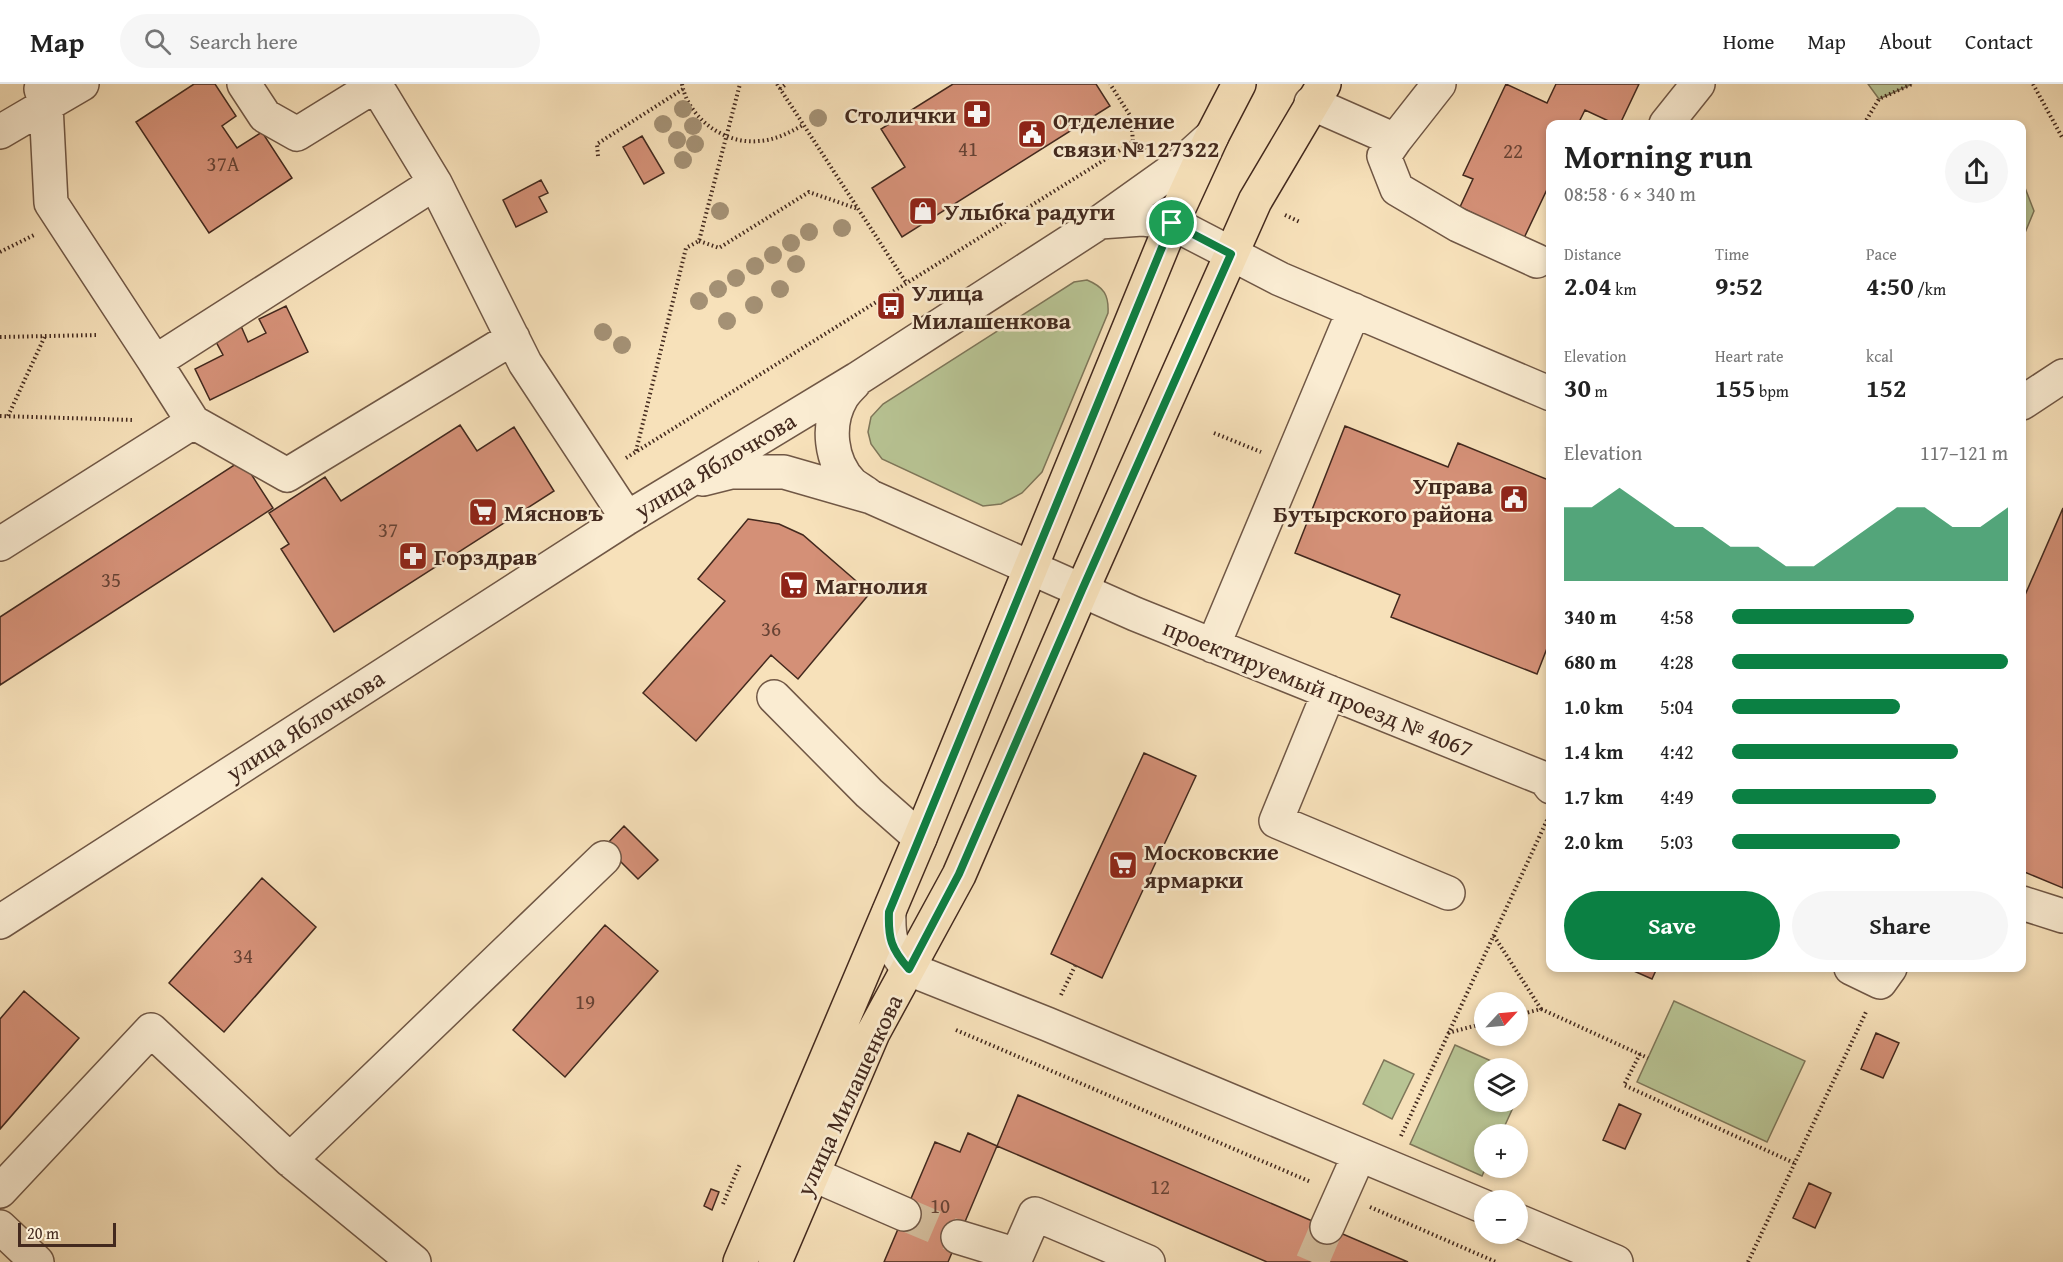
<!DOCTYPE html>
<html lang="en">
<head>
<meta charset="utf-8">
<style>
  :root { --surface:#fff; --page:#f6f6f6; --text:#222; --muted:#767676; --line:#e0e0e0; --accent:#0b8043 }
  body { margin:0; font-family:"Gentium Book Plus",serif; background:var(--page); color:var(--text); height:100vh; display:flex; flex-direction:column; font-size:22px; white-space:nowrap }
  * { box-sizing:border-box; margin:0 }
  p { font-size:20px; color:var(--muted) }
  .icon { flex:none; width:33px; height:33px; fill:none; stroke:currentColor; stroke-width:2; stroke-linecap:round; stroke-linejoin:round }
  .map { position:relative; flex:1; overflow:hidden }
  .side { position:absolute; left:1546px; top:36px; width:480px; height:852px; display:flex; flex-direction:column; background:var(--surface); border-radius:12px; box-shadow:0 3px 9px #0003 }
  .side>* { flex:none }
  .needle { width:39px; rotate:64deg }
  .fabs { position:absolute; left:1474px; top:908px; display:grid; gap:12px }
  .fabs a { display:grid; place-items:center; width:54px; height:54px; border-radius:50%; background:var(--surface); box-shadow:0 3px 9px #0003; font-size:30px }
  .scale { position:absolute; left:18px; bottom:15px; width:98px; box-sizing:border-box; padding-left:6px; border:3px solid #43291e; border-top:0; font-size:16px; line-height:21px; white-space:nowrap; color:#43291e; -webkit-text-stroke:4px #faecd2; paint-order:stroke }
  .pin { position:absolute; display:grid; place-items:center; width:51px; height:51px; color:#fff; margin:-26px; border:3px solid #fff; border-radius:50%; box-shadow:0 2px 6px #0007 }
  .round { display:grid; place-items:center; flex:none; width:63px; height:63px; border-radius:32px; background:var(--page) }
  .headline { display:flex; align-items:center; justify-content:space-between; height:102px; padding:0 18px }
  h1 { font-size:33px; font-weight:700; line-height:45px }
  .stats { display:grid; grid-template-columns:repeat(3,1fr); gap:9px; height:102px; padding:6px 18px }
  .stats div { display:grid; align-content:center }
  .stats b { font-size:26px; font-weight:700 }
  .stats small { font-size:16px; font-weight:400 }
  .stats p { font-size:16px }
  .chart { height:168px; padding:12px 18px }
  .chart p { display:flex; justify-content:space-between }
  .chart svg { width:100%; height:108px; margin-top:6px; fill:var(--accent); opacity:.7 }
  .cta { display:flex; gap:12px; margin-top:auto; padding:12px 18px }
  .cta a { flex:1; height:69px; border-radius:36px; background:var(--accent); color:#fff; font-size:24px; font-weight:700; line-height:69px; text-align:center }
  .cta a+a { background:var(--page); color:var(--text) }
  ul { padding:0 18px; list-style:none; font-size:20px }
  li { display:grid; grid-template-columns:96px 72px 1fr; align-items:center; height:45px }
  li i { height:15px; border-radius:8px; background:var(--accent) }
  header { display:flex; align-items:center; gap:36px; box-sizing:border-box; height:84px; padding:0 30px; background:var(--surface); border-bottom:2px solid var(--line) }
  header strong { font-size:28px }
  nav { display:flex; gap:33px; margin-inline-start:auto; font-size:21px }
  .search { width:420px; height:54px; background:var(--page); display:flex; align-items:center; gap:15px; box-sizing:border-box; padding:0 21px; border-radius:33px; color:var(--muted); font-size:22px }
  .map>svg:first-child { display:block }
</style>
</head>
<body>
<header>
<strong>Map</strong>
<div class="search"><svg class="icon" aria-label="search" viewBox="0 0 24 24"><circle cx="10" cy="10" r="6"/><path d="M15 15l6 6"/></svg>Search here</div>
<nav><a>Home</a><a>Map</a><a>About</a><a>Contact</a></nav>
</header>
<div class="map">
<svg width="2063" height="1178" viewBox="0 0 2063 1178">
  <rect width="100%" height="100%" fill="#f7e1ba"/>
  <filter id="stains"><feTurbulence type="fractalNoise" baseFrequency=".00333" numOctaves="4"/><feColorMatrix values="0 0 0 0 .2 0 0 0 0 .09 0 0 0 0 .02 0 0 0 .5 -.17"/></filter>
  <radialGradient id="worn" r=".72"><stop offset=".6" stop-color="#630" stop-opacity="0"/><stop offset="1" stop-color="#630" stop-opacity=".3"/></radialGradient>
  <path fill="#b8c494" stroke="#7e7659" stroke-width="1.5" d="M1868,0H1912L1879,15Z
    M2022,96L2034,127L2022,156Z
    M1087,196C1104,203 1109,211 1108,229L1042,388L1022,409L1001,420L983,422L882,375L871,360L868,348L871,333L883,320L1074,198Z
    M1674,917L1805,977L1767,1058L1637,998Z
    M1455,961L1507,984H1485V1017H1516L1501,1050H1485L1486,1083L1482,1092L1410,1060Z
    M1384,976L1414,990L1392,1035L1363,1020Z"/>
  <path fill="#d49077" stroke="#43291e" stroke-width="1.5" d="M194,0H215L236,32L222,42L237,64L262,48L292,94L209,149L136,38Z
    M953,0H1096L1110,22L902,153L872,104L905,83L881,45Z
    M1506,0L1547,19L1556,0H1639L1620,40H1615L1585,26L1578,40H1551V97L1524,154L1460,123L1473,95L1463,91Z
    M642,52L664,89L644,100L623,63Z
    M541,96L548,109L539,113L547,128L516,143L503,116Z
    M286,222L308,268L210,316L195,285L223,271L214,254L241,242L248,258L266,249L259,235Z
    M460,341L477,367L514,343L554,407L334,548L281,465L289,460L269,429L325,393L341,417Z
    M1345,342L1448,383L1458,359L1551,397V554L1537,590L1391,533L1400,511L1295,469Z
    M242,376L273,424L0,601V533Z
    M2063,424V804L2022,787V518Z
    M748,435L779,440L803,451L870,509L798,595L771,571L696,657L643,609L725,517L698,495Z
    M1144,669L1196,692L1102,894L1051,870Z
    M624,742L658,776L638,795L605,762Z
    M262,794L316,843L224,948L169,899Z
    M605,841L658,887L565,993L513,946Z
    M1627,884H1657L1652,895Z
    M24,907L79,954L0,1045V935Z
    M1876,949L1899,959L1883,994L1861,985Z
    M1018,1011L1408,1178H1267L997,1062Z
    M1619,1020L1641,1030L1625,1065L1603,1056Z
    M968,1049L997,1062L948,1178H884L935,1058L960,1068Z
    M1809,1099L1831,1109L1815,1144L1793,1134Z
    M711,1105L719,1108L712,1126L704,1122Z"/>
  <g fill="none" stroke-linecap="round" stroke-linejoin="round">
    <path stroke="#d3bc9b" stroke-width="33" stroke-dasharray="33 16" stroke-linecap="butt" d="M904,1130L958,1153
      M1312,1178L1327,1143"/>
    <g stroke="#705745" stroke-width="36">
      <path id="minor" d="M82,0L46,21L51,119L155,278L435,99
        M244,0L265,32L297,50L378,0
        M375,0L435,99L525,279L627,434
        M1311,19L1395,56L1439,0
        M1666,40L1698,0
        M0,48L46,21L41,5
        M1395,56L1384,72L1397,105L1458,141L1537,177
        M1100,138L1142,135L1172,139L1280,195L1551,310
        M155,278L193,338L287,391L513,254
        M854,299C850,303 845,308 842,313C826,340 830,378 852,400C857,404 863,407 868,411
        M2022,319L2063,292
        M703,395L731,388H784L871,413L1135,530L1545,695L1551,703
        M0,460L193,338
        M1213,562L1354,226
        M1329,608L1276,737L1448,809
        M774,613L869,709L920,754
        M2022,819L2063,832
        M889,828C888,854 891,865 909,885L1047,940L1485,1123
        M0,838L627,434L857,295L1100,138L1180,81L1212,52
        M1851,884L1880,898L1890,884
        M290,1076L604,774
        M812,1090L904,1130
        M0,1107L151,946L290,1076L414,1178
        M1518,1137L1616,1178
        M0,1143L37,1178
        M1327,1143L1359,1071
        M958,1153L1017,1171
        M1014,1178L1035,1130L1148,1178"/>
    </g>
    <g stroke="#43291e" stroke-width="36">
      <path id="major" d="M740,1178L920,754L1172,139L1212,52L1239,0
        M775,1178L873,949L959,791L1082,506L1255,117L1324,0"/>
    </g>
    <path stroke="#43291e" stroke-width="4" stroke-dasharray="1.5 3" stroke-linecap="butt" d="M682,0C688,34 725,61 759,57C775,56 789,49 803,41
      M777,0L907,200
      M2033,0L2063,55
      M780,5L786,0
      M1864,40L1879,15L1912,0
      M1133,58L1146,65
      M598,72L597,60L683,5
      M1285,131L1300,138
      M699,157L719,164L809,108L858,125
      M0,168L34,151
      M0,253L98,251
      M0,332L133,336
      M8,332L45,252
      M1214,349L1261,368
      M636,367L686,164L699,157L740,0
      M626,374L1133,58L1131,33L1110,0
      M1494,852L1541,925L1518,931
      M1061,911L1075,882
      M1541,925L1648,974
      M956,946L1311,1098
      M1448,949L1485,939
      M1640,970L1624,1001L1794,1079
      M1401,1052L1548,734
      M723,1120L740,1080
      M1370,1123L1496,1178
      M1748,1178L1866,928"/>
    <use href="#minor" stroke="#faecd2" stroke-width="33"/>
    <use href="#major" stroke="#f7e1ba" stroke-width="33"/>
  </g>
  <g fill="#a49175">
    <circle cx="683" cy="25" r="9"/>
    <circle cx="818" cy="34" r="9"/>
    <circle cx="663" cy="40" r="9"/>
    <circle cx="693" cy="42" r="9"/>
    <circle cx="677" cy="56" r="9"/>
    <circle cx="695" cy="60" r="9"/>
    <circle cx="683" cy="76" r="9"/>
    <circle cx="720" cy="127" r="9"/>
    <circle cx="842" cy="144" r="9"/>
    <circle cx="809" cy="148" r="9"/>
    <circle cx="791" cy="159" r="9"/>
    <circle cx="773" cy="171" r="9"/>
    <circle cx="796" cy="180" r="9"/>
    <circle cx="755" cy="182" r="9"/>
    <circle cx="736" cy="194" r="9"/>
    <circle cx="718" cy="205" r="9"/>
    <circle cx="780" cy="205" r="9"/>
    <circle cx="699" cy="217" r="9"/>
    <circle cx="754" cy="221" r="9"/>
    <circle cx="727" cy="237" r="9"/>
    <circle cx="603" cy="248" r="9"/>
    <circle cx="622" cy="261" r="9"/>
  </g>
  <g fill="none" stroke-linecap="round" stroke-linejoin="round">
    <g stroke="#fff" stroke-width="12">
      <path id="route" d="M1172,139L1231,170L1082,506L959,790L909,885C891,865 888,854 889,828Z"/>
    </g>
    <use href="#route" stroke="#0b8043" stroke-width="8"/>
  </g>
  <defs>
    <g id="pharmacy-square" transform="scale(1.5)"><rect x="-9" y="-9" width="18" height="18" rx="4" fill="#8f2418" stroke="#faecd2"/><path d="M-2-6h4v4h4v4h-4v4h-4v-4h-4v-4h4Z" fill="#fff"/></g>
    <g id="civic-square" transform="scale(1.5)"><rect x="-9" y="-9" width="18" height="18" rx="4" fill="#8f2418" stroke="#faecd2"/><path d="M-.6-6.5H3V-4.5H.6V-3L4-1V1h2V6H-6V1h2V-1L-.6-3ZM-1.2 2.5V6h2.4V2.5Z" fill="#fff"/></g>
    <g id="shop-square" transform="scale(1.5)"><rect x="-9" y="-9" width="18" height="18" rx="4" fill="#8f2418" stroke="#faecd2"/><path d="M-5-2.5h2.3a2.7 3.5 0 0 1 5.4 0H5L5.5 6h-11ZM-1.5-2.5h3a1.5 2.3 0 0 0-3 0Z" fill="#fff"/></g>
    <g id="bus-square" transform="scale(1.5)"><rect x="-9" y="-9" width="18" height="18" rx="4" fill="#8f2418" stroke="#faecd2"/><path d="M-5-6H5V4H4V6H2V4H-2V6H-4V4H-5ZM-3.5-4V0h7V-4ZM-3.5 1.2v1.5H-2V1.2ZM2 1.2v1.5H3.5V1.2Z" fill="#fff"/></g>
    <g id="supermarket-square" transform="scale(1.5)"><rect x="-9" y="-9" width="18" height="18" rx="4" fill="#8f2418" stroke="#faecd2"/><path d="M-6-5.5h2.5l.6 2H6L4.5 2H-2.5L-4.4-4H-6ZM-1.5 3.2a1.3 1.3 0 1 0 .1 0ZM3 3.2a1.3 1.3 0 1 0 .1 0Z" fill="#fff"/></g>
  </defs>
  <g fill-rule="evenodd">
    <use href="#pharmacy-square" x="977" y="30"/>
    <use href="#civic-square" x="1032" y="50"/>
    <use href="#shop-square" x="923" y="127"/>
    <use href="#bus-square" x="891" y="222"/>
    <use href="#civic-square" x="1514" y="415"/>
    <use href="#supermarket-square" x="483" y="428"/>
    <use href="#pharmacy-square" x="413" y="472"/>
    <use href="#supermarket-square" x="794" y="501"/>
    <use href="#supermarket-square" x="1123" y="781"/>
  </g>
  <g text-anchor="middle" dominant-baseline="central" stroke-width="5" stroke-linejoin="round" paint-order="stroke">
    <g font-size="21" fill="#674334">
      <text x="968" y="64">41</text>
      <text x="1513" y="66">22</text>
      <text x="223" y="79">37А</text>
      <text x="388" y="445">37</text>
      <text x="111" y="495">35</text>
      <text x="771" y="544">36</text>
      <text x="243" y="871">34</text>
      <text x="585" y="917">19</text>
      <text x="1160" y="1102">12</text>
      <text x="940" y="1121">10</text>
    </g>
    <g font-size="24" font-weight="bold" fill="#43291e" stroke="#faecd2" text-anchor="start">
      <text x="956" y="30" text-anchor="end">Столички</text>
      <text x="1053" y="36">Отделение<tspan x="1053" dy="28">связи №127322</tspan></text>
      <text x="944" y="127">Улыбка радуги</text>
      <text x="912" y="208">Улица<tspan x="912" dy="28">Милашенкова</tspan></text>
      <text x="1493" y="401" text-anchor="end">Управа<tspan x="1493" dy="28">Бутырского района</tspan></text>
      <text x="504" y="428">Мясновъ</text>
      <text x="434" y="472">Горздрав</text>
      <text x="815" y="501">Магнолия</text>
      <text x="1144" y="767">Московские<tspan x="1144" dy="28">ярмарки</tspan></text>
    </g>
    <g font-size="24" fill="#43291e" stroke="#faecd2">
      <text transform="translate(715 381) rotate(-31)">улица Яблочкова</text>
      <text transform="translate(1318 604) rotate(22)">проектируемый проезд № 4067</text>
      <text transform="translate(305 641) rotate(-33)">улица Яблочкова</text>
      <text transform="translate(849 1011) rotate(-65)">улица Милашенкова</text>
    </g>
  </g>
  <rect width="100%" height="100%" filter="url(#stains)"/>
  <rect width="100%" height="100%" fill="url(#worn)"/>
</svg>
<div class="fabs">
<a><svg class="needle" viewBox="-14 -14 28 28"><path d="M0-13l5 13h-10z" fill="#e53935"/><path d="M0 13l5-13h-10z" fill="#767676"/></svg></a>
<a><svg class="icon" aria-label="layers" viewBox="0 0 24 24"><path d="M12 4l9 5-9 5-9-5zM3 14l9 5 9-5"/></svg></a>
<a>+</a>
<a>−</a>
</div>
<div class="scale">20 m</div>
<div class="pin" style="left:1172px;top:139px;background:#1e9e55"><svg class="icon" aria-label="arrive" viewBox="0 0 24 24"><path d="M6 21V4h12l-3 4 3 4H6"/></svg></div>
<section class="side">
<div class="headline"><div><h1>Morning run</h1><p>08:58 · 6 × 340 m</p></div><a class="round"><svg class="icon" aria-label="share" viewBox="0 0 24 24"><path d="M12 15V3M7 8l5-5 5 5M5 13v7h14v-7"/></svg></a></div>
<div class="stats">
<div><p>Distance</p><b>2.04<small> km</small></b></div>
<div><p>Time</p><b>9:52</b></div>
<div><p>Pace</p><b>4:50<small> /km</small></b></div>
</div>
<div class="stats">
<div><p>Elevation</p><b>30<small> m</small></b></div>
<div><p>Heart rate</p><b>155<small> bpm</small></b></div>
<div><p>kcal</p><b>152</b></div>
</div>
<div class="chart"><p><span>Elevation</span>117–121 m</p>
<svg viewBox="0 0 160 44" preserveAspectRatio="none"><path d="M0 44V14L10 14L20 6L30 14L40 22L50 22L60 30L70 30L80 38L90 38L100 30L110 22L120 14L130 14L140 22L150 22L160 14V44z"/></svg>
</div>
<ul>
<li><b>340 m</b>4:58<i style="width:66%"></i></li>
<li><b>680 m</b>4:28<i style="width:100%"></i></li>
<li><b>1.0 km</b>5:04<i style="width:61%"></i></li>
<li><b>1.4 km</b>4:42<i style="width:82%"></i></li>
<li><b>1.7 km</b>4:49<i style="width:74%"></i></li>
<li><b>2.0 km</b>5:03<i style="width:61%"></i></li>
</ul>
<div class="cta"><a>Save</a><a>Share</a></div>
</section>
</div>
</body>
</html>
